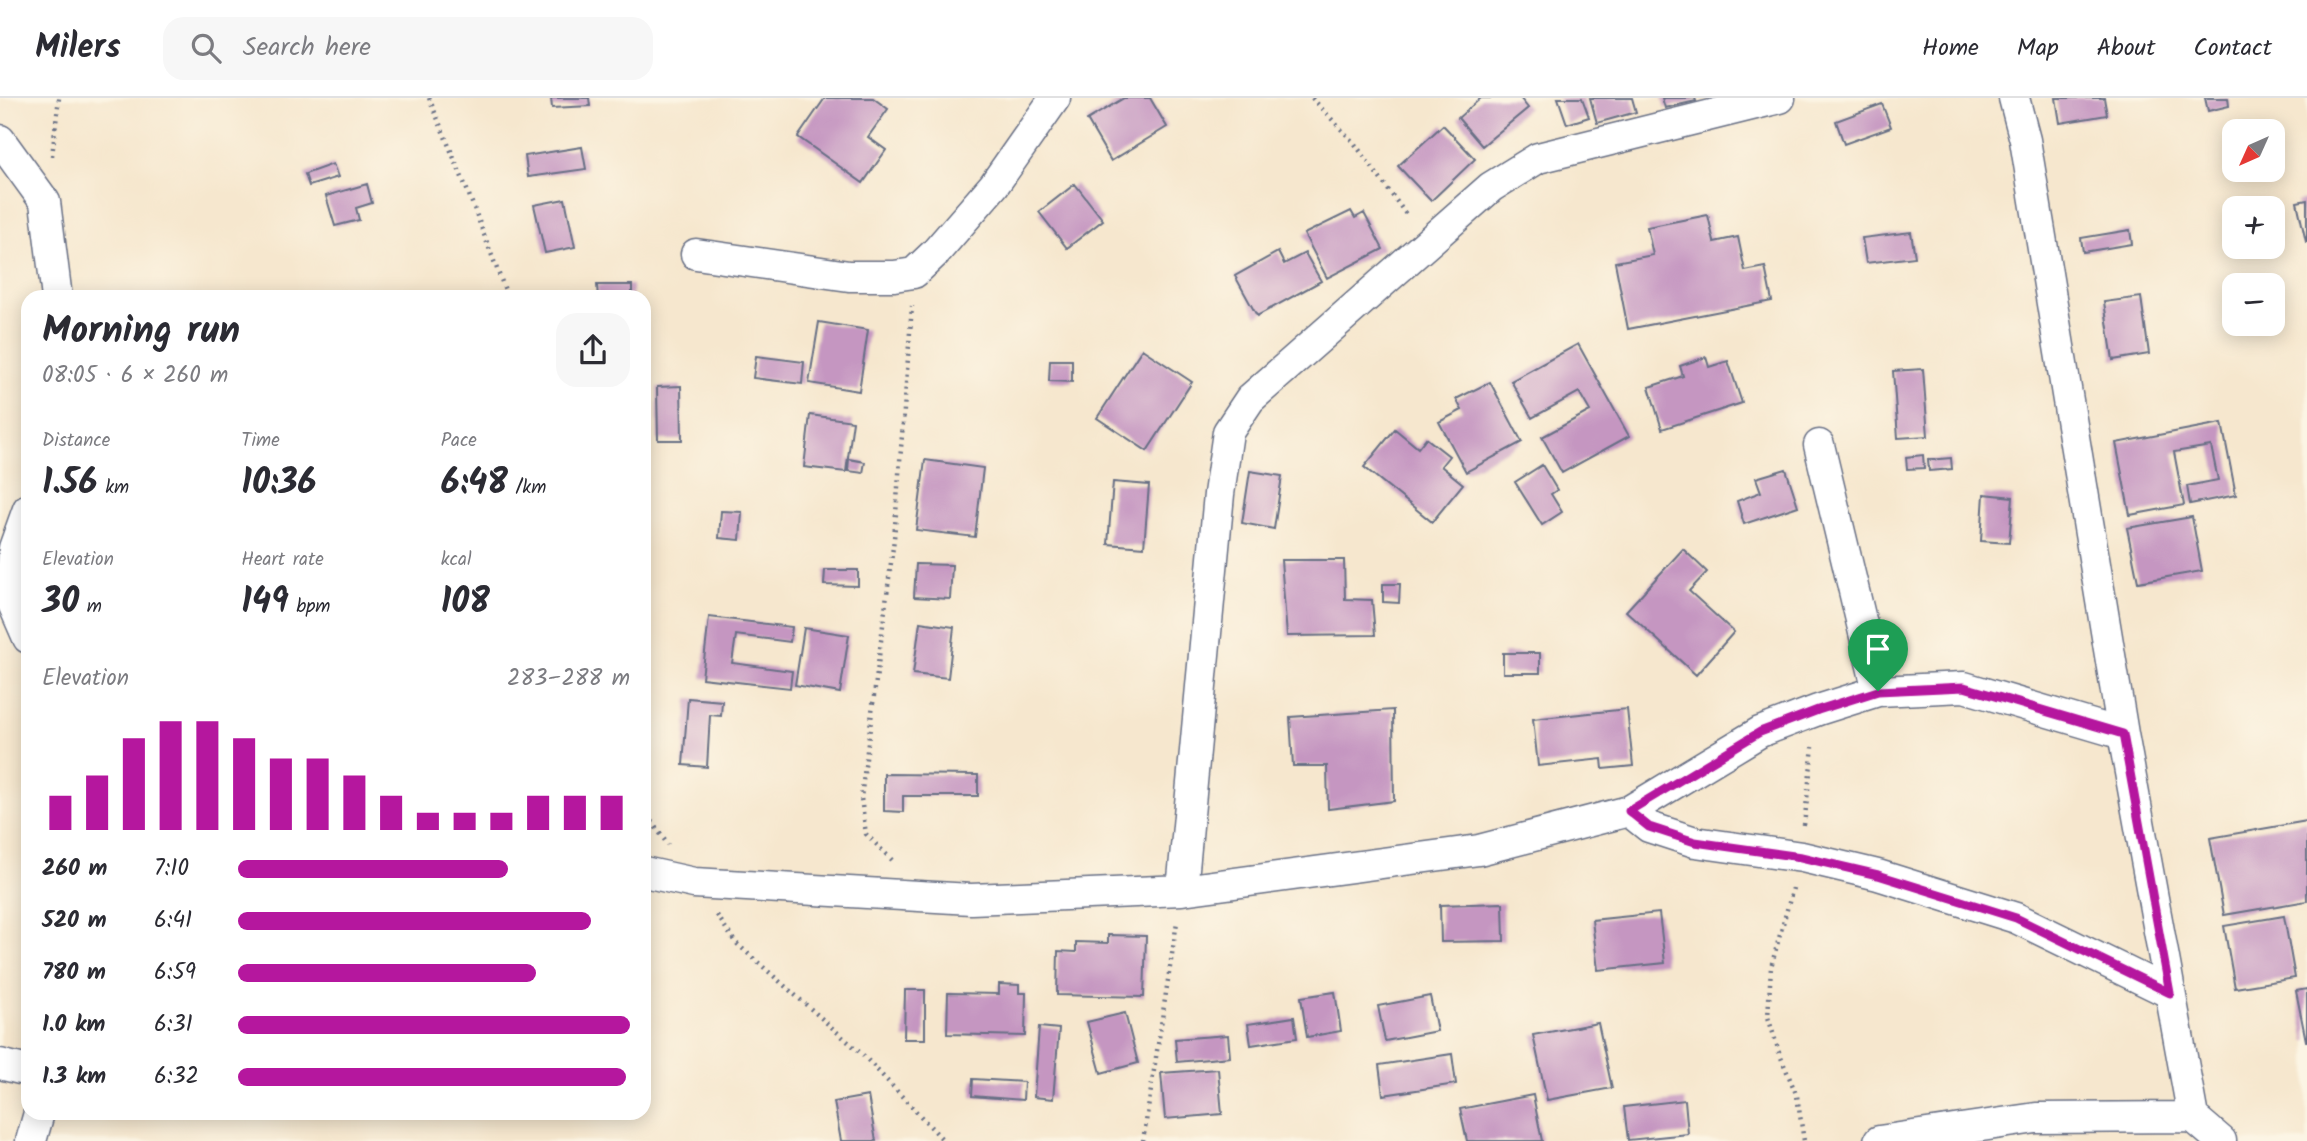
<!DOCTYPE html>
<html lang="en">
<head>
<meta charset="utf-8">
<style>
  :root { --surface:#fff; --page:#f7f7f7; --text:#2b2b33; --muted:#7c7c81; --line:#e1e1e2; --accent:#b5179e }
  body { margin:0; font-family:Kalam,sans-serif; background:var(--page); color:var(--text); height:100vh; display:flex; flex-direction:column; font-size:26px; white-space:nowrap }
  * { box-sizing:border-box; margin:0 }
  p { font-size:23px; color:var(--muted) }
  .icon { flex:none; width:38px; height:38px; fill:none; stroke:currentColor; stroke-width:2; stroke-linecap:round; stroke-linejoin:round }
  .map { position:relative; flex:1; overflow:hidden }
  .panel { position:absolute; left:21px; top:192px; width:630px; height:830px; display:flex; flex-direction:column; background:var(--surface); border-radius:21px; box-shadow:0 4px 18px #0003 }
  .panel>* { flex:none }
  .needle { width:46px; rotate:225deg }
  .controls { position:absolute; left:2222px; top:21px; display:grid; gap:14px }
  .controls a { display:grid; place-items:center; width:63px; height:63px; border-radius:14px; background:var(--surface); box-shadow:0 4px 18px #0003; font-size:35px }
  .pin { position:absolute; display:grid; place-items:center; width:60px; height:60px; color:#fff; margin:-72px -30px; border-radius:50% 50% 50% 0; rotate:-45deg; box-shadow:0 0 7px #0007 }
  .pin .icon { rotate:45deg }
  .round { display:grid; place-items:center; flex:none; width:74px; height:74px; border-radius:21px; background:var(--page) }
  .overview { display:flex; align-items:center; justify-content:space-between; height:119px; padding:0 21px }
  h1 { font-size:38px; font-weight:800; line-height:52px }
  .metrics { display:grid; grid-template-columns:repeat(3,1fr); gap:10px; height:119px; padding:7px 21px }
  .metrics div { display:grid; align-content:center }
  .metrics b { font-size:35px; font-weight:800 }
  .metrics small { font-size:19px; font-weight:400 }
  .metrics p { font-size:19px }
  .chart { height:196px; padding:14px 21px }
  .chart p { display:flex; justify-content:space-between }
  .chart svg { width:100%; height:126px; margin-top:7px; stroke:var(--accent); stroke-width:6 }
  ul { padding:0 21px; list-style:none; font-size:23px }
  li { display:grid; grid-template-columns:112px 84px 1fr; align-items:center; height:52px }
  li i { height:18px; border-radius:9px; background:var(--accent) }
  header { display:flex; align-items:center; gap:42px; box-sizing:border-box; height:98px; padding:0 35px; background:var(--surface); border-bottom:2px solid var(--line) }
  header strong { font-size:33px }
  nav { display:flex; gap:38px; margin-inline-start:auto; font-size:24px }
  .search { width:490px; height:63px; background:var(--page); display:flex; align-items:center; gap:18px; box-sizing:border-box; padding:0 24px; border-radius:21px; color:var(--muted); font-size:26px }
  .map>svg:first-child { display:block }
</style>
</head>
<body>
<header>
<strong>Milers</strong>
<div class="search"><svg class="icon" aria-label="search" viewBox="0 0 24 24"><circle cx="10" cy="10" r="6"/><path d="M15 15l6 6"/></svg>Search here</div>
<nav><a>Home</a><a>Map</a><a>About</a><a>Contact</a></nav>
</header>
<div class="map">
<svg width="2307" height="1043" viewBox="0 0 2307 1043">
  <rect width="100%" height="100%" fill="#fcf5e5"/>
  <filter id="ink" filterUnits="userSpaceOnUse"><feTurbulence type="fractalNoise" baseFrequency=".0143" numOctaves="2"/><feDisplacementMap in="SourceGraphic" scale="14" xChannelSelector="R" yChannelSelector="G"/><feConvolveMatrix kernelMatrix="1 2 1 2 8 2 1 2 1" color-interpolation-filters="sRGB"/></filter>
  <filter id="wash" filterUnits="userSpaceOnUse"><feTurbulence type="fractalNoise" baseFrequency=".00686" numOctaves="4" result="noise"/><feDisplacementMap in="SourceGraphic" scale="28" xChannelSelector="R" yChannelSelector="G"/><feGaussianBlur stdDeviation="1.57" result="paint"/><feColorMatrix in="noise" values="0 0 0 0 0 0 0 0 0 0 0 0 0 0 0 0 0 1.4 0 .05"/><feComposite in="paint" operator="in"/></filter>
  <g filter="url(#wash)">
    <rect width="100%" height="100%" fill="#f6e7ce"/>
    <g id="blocks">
      <path fill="#c596c1" d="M551,0H589L590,8L552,10Z
        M825,0H873L888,11L868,39L886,52L863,85L798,39Z
        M1124,0H1150L1167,29L1111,63L1087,22Z
        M1481,0H1520L1528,10L1482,48L1458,20Z
        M1558,0H1582L1589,19L1567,26Z
        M1590,0H1632L1636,14L1597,25Z
        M1662,0H1695L1696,3L1665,10Z
        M2056,0H2104L2107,17L2060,25Z
        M2205,0H2228L2229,8L2208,13Z
        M1882,6L1891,29L1844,46L1836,23Z
        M1443,27L1475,61L1431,103L1398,68Z
        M582,49L586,71L528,79L525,58Z
        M333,66L338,79L309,88L305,76Z
        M367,86L372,105L356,110L359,122L335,128L326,98Z
        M1075,86L1103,122L1067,150L1039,114Z
        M565,101L575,149L545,155L534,107Z
        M2307,102V144H2306L2297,104Z
        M1351,113L1355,120L1364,115L1383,151L1327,180L1304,136Z
        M1708,117L1714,144L1738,139L1745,173L1765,169L1772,203L1628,231L1615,164L1653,157L1647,129Z
        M2130,132L2132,146L2083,154L2081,140Z
        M1911,134L1915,159L1866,165L1862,140Z
        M1278,154L1284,166L1305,155L1321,183L1257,218L1235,178Z
        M597,187H632V200H598Z
        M2141,199L2149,256L2113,262L2104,204Z
        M819,224L868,232L859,293L809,285Z
        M1578,246L1629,338L1562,375L1542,339L1590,313L1579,294L1532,320L1511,283Z
        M1142,251L1192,284L1147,353L1097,320Z
        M756,258L804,264L802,286L753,280Z
        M1706,259L1709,269L1728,263L1742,305L1662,331L1649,289L1683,278L1680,268Z
        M1050,262H1072V284L1049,283Z
        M1923,271L1928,338L1898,340L1893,273Z
        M1490,284L1522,344L1466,374L1439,324L1462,312L1456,301Z
        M681,288L682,342H658L657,289Z
        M810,317L853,323L846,374L804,369Z
        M2222,325L2236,397L2190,406L2187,388L2218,382L2211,348L2174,354L2184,407L2130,417L2116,345Z
        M1395,331L1418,350L1426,340L1449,358L1441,368L1463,386L1432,424L1364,369Z
        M1923,357L1924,370L1907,371L1906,359Z
        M1951,360L1952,371L1929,373L1928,362Z
        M849,361L865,364L863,375L848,373Z
        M925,362L983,370L975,439L916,432Z
        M1542,367L1557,392L1551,396L1562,414L1542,427L1515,384Z
        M1786,371L1798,408L1744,426L1737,403L1761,394L1756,380Z
        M1250,373L1282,378L1274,431L1242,425Z
        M1113,384L1149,387L1144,449L1108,446Z
        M1984,396L2013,399L2009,445L1981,443Z
        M721,413L742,414L740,442L719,440Z
        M2192,419L2202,473L2138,484L2127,430Z
        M1683,451L1707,474L1689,493L1734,534L1696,577L1626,513Z
        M1281,462H1344L1345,501L1372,502L1375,537L1287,538Z
        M916,466L952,467L950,501L914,499Z
        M825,472H858V488L824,487Z
        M1383,486H1400L1399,505L1383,504Z
        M709,519L792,529L790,544L736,537L732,565L792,573L790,590L702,580Z
        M920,524L954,529L948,580L913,576Z
        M804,530L849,537L840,595L795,587Z
        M1503,555H1540V575H1503Z
        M688,600L722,603L721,618L710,617L707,669L683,667Z
        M1627,611L1633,668L1603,671L1602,661L1538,668L1533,621Z
        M1393,612L1394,703L1328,711L1327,668H1293L1290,619Z
        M884,676L978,677V698H903V714L884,713Z
        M2307,723V803L2224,817L2210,740Z
        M1503,805L1504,843L1441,844L1440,807Z
        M1659,815L1665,865L1598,872L1592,822Z
        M2284,818L2295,880L2235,890L2224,828Z
        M1108,837L1146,838L1144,899L1057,897L1058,853L1076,854V844L1108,845Z
        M999,886L1019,887V895H1026L1025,938L947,936L948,895L999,896Z
        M2307,891V943H2306L2296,893Z
        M905,892H925V941H904Z
        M1335,894L1341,933L1307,939L1301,899Z
        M1430,898L1437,933L1385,943L1378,908Z
        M1125,915L1138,965L1101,975L1087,924Z
        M1294,919L1297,940L1251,947L1248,926Z
        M1598,925L1612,990L1547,1002L1533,937Z
        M1039,929L1059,931L1053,1001L1034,999Z
        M1228,937L1230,959L1177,964L1175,941Z
        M1452,956L1456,986L1383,997L1379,967Z
        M1218,971L1222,1016L1165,1021L1161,975Z
        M973,981L1024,984L1023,1002L972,998Z
        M1533,997L1542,1043H1467L1460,1011Z
        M868,998L876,1043H841L834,1004Z
        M1685,1002L1688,1036L1628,1042L1624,1009Z"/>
    </g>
  </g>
  <g filter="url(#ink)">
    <use href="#blocks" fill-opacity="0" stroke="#686f85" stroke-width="2"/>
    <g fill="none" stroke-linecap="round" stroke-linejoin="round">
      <g stroke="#686f85" stroke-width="33">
        <path id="street" d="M2014,0L2025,42L2123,636L2193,1019L2221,1043
          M0,42L45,104L57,200
          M696,156L849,178H894L914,175L935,155L994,87L1055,0
          M1819,347L1878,593
          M28,411L14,450L11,501L28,540
          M1629,713L1649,729L1695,744L1802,759L1878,777L2016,820L2170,895
          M644,774L694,785L971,801L1182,792L1479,752L1629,713L1760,634L1818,612L1878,593L1964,589L2123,636
          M1182,792L1219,396L1228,334L1250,301L1491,89L1538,60L1780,0
          M0,966L28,973
          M31,1043L39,1015
          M1879,1043L2036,1020L2193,1019"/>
      </g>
      <path stroke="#686f85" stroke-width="4.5" stroke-dasharray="2 5" stroke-linecap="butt" d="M429,0L466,89L508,200
        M1312,0L1355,46L1408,119
        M52,58L59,0
        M644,712L668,747
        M1804,727L1813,649
        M892,762L866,736L861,700L894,441L912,208
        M1793,790L1771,869L1768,919L1780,957L1797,998L1804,1043
        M717,817L735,844L863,957L944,1043
        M1143,1043L1177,824"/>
      <use href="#street" stroke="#fff" stroke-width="30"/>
    </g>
  </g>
  <g fill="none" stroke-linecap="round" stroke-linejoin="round" filter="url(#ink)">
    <g stroke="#fff" stroke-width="14">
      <path id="route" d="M1964,589L2123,636L2170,895L2016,820L1878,777L1801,759L1695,744L1649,729L1629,713L1760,634L1818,612L1878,593Z"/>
    </g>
    <use href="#route" stroke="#b5179e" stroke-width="9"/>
  </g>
</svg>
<div class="controls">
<a><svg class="needle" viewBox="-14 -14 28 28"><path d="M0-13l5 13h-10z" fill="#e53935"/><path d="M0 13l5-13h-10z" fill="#7c7c81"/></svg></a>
<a>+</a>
<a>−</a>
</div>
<div class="pin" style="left:1878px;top:593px;background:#1e9e55"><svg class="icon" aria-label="arrive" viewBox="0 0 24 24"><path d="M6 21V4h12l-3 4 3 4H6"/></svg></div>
<section class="panel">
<div class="overview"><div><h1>Morning run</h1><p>08:05 · 6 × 260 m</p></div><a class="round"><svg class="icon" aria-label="share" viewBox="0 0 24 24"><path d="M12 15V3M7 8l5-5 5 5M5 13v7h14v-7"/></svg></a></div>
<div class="metrics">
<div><p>Distance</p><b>1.56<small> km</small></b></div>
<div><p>Time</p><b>10:36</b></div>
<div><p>Pace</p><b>6:48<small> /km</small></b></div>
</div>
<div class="metrics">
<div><p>Elevation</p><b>30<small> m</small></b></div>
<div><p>Heart rate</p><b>149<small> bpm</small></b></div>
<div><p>kcal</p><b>108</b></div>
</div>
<div class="chart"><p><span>Elevation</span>283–288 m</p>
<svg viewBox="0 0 160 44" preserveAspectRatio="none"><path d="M5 44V32M15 44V25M25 44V12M35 44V6M45 44V6M55 44V12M65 44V19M75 44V19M85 44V25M95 44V32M105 44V38M115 44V38M125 44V38M135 44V32M145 44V32M155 44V32"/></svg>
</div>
<ul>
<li><b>260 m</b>7:10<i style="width:69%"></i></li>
<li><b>520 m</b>6:41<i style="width:90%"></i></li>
<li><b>780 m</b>6:59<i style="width:76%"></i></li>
<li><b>1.0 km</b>6:31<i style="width:100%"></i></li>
<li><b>1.3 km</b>6:32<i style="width:99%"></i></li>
</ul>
</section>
</div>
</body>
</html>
